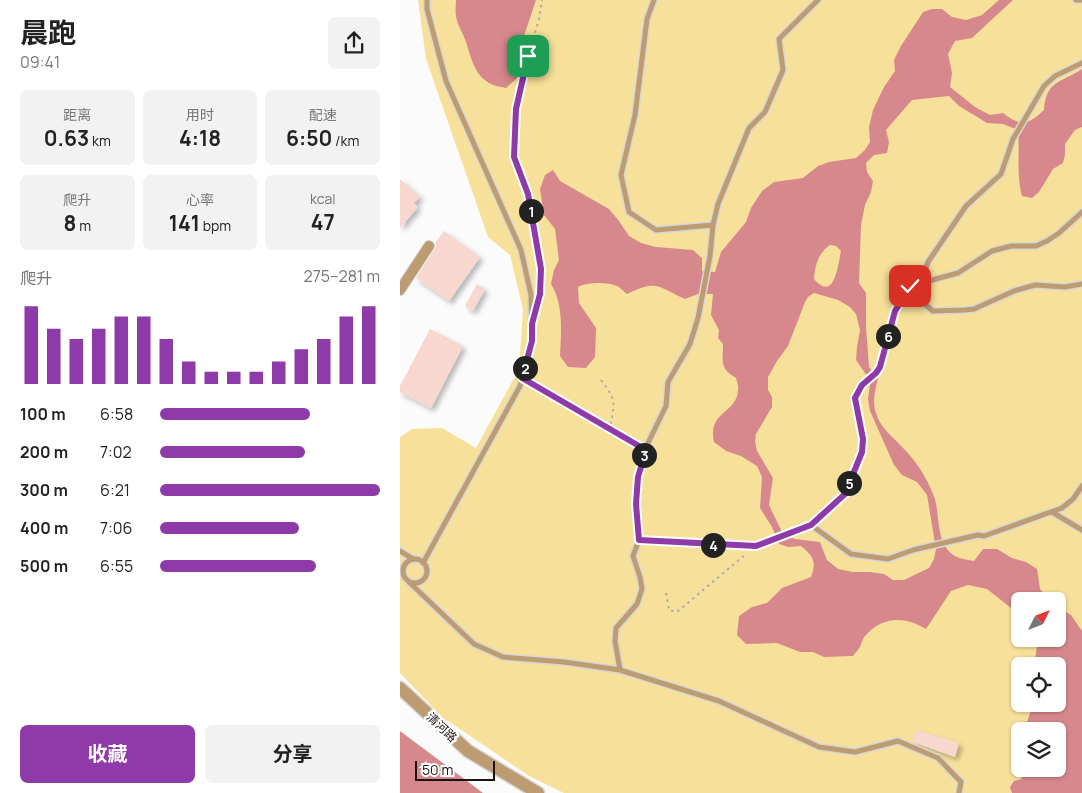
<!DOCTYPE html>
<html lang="zh">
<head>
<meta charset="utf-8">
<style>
  :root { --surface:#fff; --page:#f2f2f2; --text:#222; --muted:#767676; --accent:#8e3aa8 }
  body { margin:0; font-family:Manrope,"Noto Sans SC",sans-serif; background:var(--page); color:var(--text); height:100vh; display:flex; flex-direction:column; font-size:19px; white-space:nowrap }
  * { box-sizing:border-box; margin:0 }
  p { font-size:16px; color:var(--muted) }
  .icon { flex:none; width:28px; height:28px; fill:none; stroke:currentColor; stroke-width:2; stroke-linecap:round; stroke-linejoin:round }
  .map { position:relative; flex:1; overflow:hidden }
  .details { display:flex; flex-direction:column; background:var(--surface); width:400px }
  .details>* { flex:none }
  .needle { width:32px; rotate:48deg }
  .tools { position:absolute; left:611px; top:592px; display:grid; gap:10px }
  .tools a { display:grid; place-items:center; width:55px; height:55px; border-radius:8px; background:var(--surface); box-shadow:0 1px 4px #0004; font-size:25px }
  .scale { position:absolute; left:15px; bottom:12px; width:80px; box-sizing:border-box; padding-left:5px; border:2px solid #1d140f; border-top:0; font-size:14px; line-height:18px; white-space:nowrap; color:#1d140f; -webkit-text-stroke:4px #fff; paint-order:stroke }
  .pin { position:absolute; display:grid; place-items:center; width:42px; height:42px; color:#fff; margin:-21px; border-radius:10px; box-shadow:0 2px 8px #0006 }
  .km { position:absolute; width:25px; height:25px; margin:-12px; border-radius:50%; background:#222; color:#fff; font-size:14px; line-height:25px; text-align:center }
  .round { display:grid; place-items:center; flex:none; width:52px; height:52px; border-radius:8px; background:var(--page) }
  .summary { display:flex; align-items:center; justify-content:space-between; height:85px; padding:0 20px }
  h1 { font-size:28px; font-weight:700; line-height:38px }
  .stats { display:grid; grid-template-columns:repeat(3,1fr); gap:8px; height:85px; padding:5px 20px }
  .stats div { display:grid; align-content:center; border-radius:8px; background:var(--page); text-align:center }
  .stats b { font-size:21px; font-weight:700 }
  .stats small { font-size:14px; font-weight:400 }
  .stats p { font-size:14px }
  .chart { height:140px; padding:10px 20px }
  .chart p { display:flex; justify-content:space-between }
  .chart svg { width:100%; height:90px; margin-top:5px; stroke:var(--accent); stroke-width:6 }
  .cta { display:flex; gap:10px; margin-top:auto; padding:10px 20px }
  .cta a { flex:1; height:58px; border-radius:8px; background:var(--accent); color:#fff; font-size:20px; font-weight:700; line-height:58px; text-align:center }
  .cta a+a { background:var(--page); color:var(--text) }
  ul { padding:0 20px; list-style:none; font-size:16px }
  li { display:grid; grid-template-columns:80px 60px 1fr; align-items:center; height:38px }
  li i { height:12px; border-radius:6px; background:var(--accent) }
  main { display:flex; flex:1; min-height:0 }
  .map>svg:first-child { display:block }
</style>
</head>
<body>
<main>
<section class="details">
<div class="summary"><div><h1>晨跑</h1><p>09:41</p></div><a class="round"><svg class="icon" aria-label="share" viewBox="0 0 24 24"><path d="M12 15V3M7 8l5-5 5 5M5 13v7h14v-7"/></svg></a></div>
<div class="stats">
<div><p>距离</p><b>0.63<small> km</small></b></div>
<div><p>用时</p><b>4:18</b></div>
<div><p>配速</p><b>6:50<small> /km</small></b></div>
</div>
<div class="stats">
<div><p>爬升</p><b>8<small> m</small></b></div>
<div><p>心率</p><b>141<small> bpm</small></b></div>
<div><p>kcal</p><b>47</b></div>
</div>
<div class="chart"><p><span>爬升</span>275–281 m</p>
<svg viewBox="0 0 160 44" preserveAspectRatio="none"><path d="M5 44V6M15 44V17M25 44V22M35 44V17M45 44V11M55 44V11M65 44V22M75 44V33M85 44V38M95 44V38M105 44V38M115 44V33M125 44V27M135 44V22M145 44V11M155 44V6"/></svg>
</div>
<ul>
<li><b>100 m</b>6:58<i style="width:68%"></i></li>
<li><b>200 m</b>7:02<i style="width:66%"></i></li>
<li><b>300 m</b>6:21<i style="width:100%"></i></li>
<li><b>400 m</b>7:06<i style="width:63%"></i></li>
<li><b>500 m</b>6:55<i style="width:71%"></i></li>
</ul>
<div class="cta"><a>收藏</a><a>分享</a></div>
</section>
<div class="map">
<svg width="682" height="793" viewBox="0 0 682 793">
  <defs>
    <filter id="shadow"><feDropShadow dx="3.5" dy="3.5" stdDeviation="2.5" flood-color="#0004"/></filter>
  </defs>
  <rect width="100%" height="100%" fill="#fbfbfb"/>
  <path fill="#f7e19a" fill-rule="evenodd" d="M18,0H682V793H164L129,776L42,717L0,673V437L12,429L42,428L76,448L119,369L123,309L110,255L88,237L26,59ZM620,601H658V639H620ZM620,666H658V704H620ZM620,731H658V769H620Z"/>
  <path fill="#d7888d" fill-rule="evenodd" d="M56,0H136L121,45L117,78L106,88C77,84 74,67 66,42C63,33 57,25 56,16C55,11 56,5 56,0Z
    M599,0H613L572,38L555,41L548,54L552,73L550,87L575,107L590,115L603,113C621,127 628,125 644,110C646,80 661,83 682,69V127L675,130L665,144V155L663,163L653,169L639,192L632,198L622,196C616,175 620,152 618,130L603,124L587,123L559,106L549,96L512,100L486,130L489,142L487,153L474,155L466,163L467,172L473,181L471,192L465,205L461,225L459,283L466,293V327L469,367L478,379C475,390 472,402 476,413C481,429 493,437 504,449C516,461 527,478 533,494C540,510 536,531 545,546C552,558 562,559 574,561L583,549H597L612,558L626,562L637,569L640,589L650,601H620V615L587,589L568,585L551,591L526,629C504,616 483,616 465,636C462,639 462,643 460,647C458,650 455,653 453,656L424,657L413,652H400L377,643L346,644L337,635L339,616L352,607L367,603L382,588L411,577C417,561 413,556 401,546L388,547L379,544L372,527L360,508L362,477L357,466L341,456L326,451L314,442C307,411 337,414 338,390C339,386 337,382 336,378C319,368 323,362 323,344L318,338L319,330L311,315L313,294H298L285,299C257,287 258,279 227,294C224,292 220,287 217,286C207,282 188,282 178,287L179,303L196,328L195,357L186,368L168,367L160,356C161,332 164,305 151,284L154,270L159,260L155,229L144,215L140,189L145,175L153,170L160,181L209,209L219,221L229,236L241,243L256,247L293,250L302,258V271L315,272L321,252L346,222L351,208L362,191L374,182L403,178L418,166L429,162L456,158L465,150L470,142L469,127L473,110L484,87L495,71L494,60L501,46L523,12L532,9H542L552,17L566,20L582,15ZM430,245L436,246L441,251C438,264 435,303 414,279C415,266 418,253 430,245ZM414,293L438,300L450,307L456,314L460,330L457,347L456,360L467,376L470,385L468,399L470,411L494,465L502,475L517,482L527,495L536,549L534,559L529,568L504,580H493L484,574L470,572H453L438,569L427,560L420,542L395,539L383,534L369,505L373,478L357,451L355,441L356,434L372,407V397L368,390V377L377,361L388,346L405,302L408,297Z
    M658,607L671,615L682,631V793H612L610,787L614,781L622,779L620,769H658V731H624L633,704H658V666H634L638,639H658Z
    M0,731L83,793H0Z"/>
  <path fill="#f7d7ce" filter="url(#shadow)" d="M0,179L20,197L14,203L18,207L0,228Z
    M44,231L80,257L49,301L16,278L36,247L35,243Z
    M77,284L85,289L73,311L65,306Z
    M30,329L63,346L31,408L0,392V386Z
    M516,730L559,743L555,757L513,742Z"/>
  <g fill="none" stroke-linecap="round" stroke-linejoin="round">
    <g stroke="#d7d6d5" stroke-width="8">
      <path id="service" d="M254,0L247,19L235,115L221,175L229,212L256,230L313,225
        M676,0H682
        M682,63L655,76L644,86L613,139L601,174L566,206L528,262L521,282L526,305L533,311L565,310L574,309L614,291L635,285L665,287L682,284
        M652,512L682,530
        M411,525L451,554L488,559L513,550L578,535L584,536L662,508L673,499L682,486
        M239,540L285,543L297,542L313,545L356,546L411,525L445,494L462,452L463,439L455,398L463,385L477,373L480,367L495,311L510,286L558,273L592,251L611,246H636L647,241L659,233L682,212
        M0,551L13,559
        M3 571a12 12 0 1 1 24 0a12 12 0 1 1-24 0Z
        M23,563L120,386L132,341L131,295L121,250L46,81L27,9V0
        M9,582L74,644L103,657L164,662L220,670L319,701L419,747L455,752L498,741L538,758L561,782L559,793
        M220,670L215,641L216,628L237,604L242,589L240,577L233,556L239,540L236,504L238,477L248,443L266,406L268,382L290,344L298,318L310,256L313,225L318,204L349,128L365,112L383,70L379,39L418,0"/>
    </g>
    <g stroke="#d7d6d5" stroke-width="12">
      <path id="minor" d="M0,290L29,246"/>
    </g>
    <g stroke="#d7d6d5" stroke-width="15">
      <path id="tertiary" d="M0,688L68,751L138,793"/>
    </g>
    <path stroke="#aeaaa9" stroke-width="2" stroke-dasharray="2.5 4" stroke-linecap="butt" d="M140,293L141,269L134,227L128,194L114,157L116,109L128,56L139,19L142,0
      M201,380C218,402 214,403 210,429
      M129,382L240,446
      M266,593L269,610L277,612L346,554"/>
    <use href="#service" stroke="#bd9c71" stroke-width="5"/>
    <use href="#minor" stroke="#bd9c71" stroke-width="10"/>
    <use href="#tertiary" stroke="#bd9c71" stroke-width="12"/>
  </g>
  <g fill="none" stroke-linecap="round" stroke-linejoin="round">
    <g stroke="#fff" stroke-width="10">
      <path id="route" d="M128,56L116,109L114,157L128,194L141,269L140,294L132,324V341L122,378L246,450L238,477L236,504L239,540L356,546L411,525L445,494L462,452L463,439L455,398L462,385L476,373L480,367L495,311L510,286"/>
    </g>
    <use href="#route" stroke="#8e3aa8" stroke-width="6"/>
  </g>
  <g text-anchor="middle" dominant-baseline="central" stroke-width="5" stroke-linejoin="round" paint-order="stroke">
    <g font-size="12" fill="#1d140f" stroke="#fff">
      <text transform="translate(42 727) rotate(43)">清河路</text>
    </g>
  </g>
</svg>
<div class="tools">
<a><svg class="needle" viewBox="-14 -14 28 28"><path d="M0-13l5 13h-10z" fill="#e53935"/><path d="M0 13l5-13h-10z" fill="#767676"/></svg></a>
<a><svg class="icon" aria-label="locate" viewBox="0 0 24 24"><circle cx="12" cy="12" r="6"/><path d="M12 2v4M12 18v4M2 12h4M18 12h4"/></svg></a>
<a><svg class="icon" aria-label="layers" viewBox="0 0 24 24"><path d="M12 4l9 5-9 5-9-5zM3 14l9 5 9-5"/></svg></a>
</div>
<div class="scale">50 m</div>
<div class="pin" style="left:128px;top:56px;background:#1e9e55"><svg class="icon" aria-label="arrive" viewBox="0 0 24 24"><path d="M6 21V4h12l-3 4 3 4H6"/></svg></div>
<div class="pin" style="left:510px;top:286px;background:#d93025"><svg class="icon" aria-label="check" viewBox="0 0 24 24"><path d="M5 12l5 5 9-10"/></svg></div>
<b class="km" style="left:131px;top:211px">1</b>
<b class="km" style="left:125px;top:368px">2</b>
<b class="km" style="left:244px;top:455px">3</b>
<b class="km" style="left:313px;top:545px">4</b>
<b class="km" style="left:449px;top:483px">5</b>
<b class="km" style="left:488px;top:336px">6</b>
</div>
</main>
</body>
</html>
